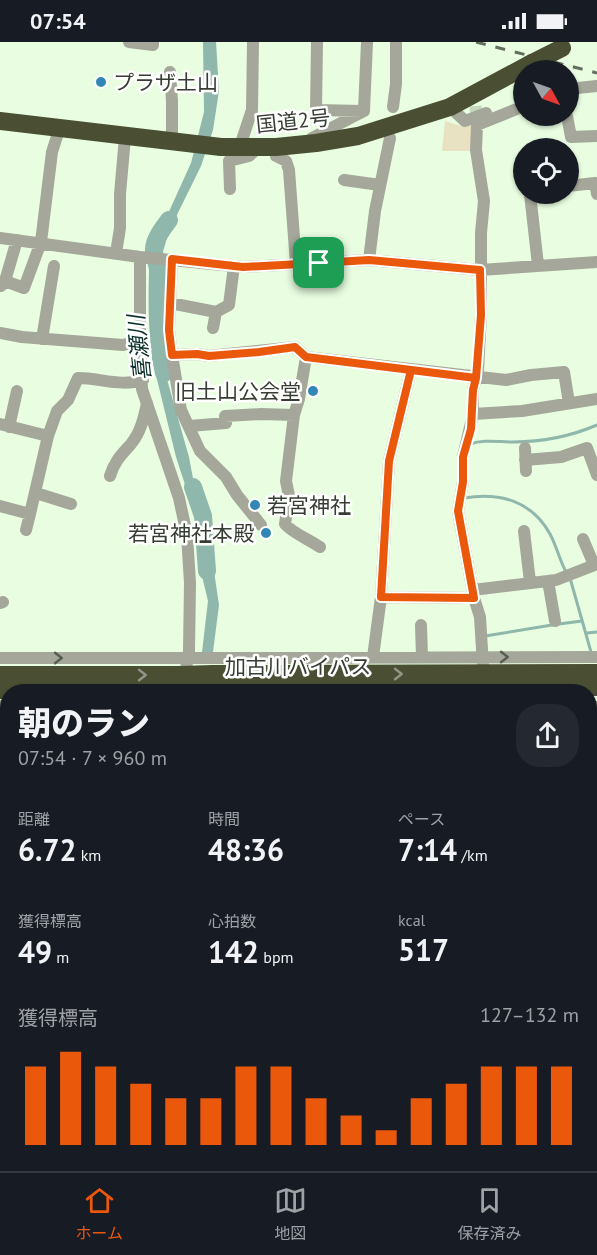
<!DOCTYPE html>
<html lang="ja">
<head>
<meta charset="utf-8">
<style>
  :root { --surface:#171b24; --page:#242831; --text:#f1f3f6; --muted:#9ea1a6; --line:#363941; --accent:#ea580c }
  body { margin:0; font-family:"PT Sans","Noto Sans JP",sans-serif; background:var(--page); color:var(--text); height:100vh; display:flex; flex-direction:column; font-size:22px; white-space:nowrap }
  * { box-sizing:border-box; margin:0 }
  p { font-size:20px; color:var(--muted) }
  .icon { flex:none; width:33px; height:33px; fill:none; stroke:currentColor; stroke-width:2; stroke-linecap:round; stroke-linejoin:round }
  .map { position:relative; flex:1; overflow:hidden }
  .sheet { position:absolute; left:0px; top:642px; width:597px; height:488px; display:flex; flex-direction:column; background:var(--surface); border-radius:24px 24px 0 0; box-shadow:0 2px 4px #0004 }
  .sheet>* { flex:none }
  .needle { width:39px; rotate:130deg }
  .fabs { position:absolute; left:513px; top:18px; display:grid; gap:12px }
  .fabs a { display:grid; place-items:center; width:66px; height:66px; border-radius:50%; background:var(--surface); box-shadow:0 2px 4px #0004; font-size:30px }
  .pin { position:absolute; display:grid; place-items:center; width:51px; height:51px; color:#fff; margin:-26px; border-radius:12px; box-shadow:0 3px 9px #0006 }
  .round { display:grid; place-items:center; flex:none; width:63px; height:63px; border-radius:24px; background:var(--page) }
  .headline { display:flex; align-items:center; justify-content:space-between; height:102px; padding:0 18px }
  h1 { font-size:33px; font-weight:800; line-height:45px }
  .stats { display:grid; grid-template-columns:repeat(3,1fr); gap:9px; height:102px; padding:6px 18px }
  .stats div { display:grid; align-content:center }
  .stats b { font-size:30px; font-weight:800 }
  .stats small { font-size:16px; font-weight:400 }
  .stats p { font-size:16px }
  .chart { height:168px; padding:12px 18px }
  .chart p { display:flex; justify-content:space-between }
  .chart svg { width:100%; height:108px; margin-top:6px; stroke:var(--accent); stroke-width:6 }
  .status { display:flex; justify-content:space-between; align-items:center; height:42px; padding:0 30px; background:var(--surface); direction:ltr }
  .status svg { height:16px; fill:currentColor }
  .tab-bar { display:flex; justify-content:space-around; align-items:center; height:84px; border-top:2px solid var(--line); background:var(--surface); font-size:16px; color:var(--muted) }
  .tab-bar a { display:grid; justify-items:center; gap:3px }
  .tab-bar .selected { color:var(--accent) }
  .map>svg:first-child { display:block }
</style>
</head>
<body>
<div class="status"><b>07:54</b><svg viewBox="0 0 49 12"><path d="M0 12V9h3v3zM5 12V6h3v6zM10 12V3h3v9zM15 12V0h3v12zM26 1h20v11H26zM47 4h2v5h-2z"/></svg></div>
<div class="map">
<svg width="597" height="1129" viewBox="0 0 597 1129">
  <rect width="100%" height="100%" fill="#e9fee1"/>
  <path fill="#e9e2c2" d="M445,79L464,85L475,82V109H442Z"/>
  <path fill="#90b7ac" d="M203,0H216L219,49L213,88L201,124L169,189L158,227L156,242L159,309L189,415L206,506L214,529L219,563L213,610H202L208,559L201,530V507L195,473L176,415L152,317V241L156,219L157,196L191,121L204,70Z"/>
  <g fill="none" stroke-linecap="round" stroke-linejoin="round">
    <path stroke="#90b7ac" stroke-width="3" d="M470,402C484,397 498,400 513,400C543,400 569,395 597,383
      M464,456C500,450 532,459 550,492C556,503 559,516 565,528
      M570,536L591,610
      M559,582L582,579
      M587,591L597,590
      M485,594L552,583"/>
    <path stroke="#90b7ac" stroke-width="18" d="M164,331C157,297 157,263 158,229C158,221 153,214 154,206C155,196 163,186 169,178
      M193,445L203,474L207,529
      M0,816L8,813"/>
    <path stroke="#c5d8be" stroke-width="12" stroke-dasharray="12 6" stroke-linecap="butt" d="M474,46L477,83"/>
    <path stroke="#a4a799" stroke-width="12" d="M129,0L153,3V0
      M317,0L316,68L363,69
      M170,30L172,59V101
      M568,47L597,44
      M393,65L396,42V0
      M450,65L465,79L486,71
      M567,74L571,95L597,94
      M314,96H312L364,69L367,0
      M276,105V114L286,119L289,128L296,222
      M242,106V98L252,68L253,0
      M344,138L380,143
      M568,144L595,141L597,152
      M230,147L229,119L249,114L258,106
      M530,152L538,223
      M530,154L554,152
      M0,196L140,215L243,225L369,218L480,228L597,220
      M116,211L120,186V152L125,95
      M140,215V298L142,347L179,456L187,493L190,541L189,609L186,626
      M172,217L169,288L172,313L197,312L209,314L295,305L306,315L506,338L531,333L564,330L569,361
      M369,218L375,169L390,96
      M5,239L24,246L41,200L52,110L60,85
      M1,244L5,239L17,198
      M170,261L216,270L229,263L234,224
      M213,286L216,270
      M0,291L22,295L123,303L140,298
      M42,297L54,224
      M172,313L181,368L200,409L226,435L237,453L261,483
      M306,315L299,357L294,373L286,439L289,454L285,482C291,490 310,498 320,505
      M473,372L522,369L597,357
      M0,382L48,394L30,472L0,464
      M189,384L226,381L225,374L261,372L294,373
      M9,385L17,349
      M48,394L57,369L68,358L78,336C100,336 121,345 143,338
      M525,406L526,429
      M525,418L561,415L587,406L597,433
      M110,434C114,420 121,413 131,402C141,390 144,375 147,361
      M36,451L71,462
      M26,488L30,472
      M524,489L530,540
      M583,497L594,523
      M548,539L555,579
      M473,548L556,538L597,522
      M381,555L474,556
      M0,561L3,560
      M421,583L422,615
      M373,615L381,555L389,419L411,328
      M0,616H181
      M214,616L597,615
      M483,623L480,575L474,556L458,469L463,440V415L473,372V348L478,328L481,273V191L484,159L476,108L477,83L524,64
      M0,664H8
      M590,665H597
      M0,791L8,788
      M0,868L8,867
      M0,898H8
      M0,1000H4L8,953
      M590,1012L597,1021
      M0,1051H8
      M0,1102H8
      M118,1122L124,1129
      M366,1122V1129
      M39,1129L42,1122
      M151,1129L155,1122
      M177,1129L181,1122
      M273,1129V1122"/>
    <path stroke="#7d816d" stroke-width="15" d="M590,1116L597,1074"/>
    <path stroke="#4a4f33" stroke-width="18" d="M0,79L221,105H276L316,101L358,94L450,65L532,21
      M213,632L597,631
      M0,633H181
      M211,647L597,645
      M0,648L179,647"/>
    <path stroke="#636e5e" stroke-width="3" stroke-dasharray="10 10" stroke-linecap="butt" d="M476,0L597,31"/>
    <path stroke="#a4a799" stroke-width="12" d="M181,616H214"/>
    <path stroke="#4a4f33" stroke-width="18" d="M532,21L562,6
      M181,633L213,632
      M179,647H211"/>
  </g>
  <defs><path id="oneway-chevron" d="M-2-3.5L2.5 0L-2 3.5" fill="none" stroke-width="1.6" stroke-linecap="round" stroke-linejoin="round" transform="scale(1.5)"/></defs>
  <g stroke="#575e52">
    <use href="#oneway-chevron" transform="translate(504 615)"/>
    <use href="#oneway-chevron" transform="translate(58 616)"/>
  </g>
  <g stroke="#929585">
    <use href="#oneway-chevron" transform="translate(398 632)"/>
    <use href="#oneway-chevron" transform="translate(142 633)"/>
  </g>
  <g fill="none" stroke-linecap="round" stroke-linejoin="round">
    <g stroke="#fff" stroke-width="12">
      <path id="route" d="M319,221L243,225L172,217L169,288L172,313L197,312L209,314L259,310L295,305L306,315L476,336L473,348L471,387L463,415V440L458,469L474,556L381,555L389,419L411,328L476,336L481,273L480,228L369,218L319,221"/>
    </g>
    <use href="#route" stroke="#ea580c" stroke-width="8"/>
  </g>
  <g fill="#3287b6" stroke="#fff" stroke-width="2">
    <circle cx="101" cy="40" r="6"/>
    <circle cx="313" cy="349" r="6"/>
    <circle cx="255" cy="463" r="6"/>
    <circle cx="266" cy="491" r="6"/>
  </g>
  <g text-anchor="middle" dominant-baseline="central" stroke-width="5" stroke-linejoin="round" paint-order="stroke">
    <g font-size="21" fill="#363e33" stroke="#fff" text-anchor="start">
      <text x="113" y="40">プラザ土山</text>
      <text x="301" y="349" text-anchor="end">旧土山公会堂</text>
      <text x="267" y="463">若宮神社</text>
      <text x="254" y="491" text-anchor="end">若宮神社本殿</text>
    </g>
    <g font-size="21" fill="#363e33" stroke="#fff">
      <text transform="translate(293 79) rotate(-6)">国道2号</text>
      <text x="298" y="624">加古川バイパス</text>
    </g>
    <g font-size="22" font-style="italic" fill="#0a3029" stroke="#fff">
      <text transform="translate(139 306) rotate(-96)">喜瀬川</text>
    </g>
  </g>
</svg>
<div class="fabs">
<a><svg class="needle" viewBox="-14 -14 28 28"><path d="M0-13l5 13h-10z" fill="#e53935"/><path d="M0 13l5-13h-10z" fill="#9ea1a6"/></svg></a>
<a><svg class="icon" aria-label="locate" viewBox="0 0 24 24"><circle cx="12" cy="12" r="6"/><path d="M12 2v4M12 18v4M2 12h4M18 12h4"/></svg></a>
</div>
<div class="pin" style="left:319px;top:221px;background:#1e9e55"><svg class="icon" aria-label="arrive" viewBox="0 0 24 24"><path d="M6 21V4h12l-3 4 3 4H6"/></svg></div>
<section class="sheet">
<div class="headline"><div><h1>朝のラン</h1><p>07:54 · 7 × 960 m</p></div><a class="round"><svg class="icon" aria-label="share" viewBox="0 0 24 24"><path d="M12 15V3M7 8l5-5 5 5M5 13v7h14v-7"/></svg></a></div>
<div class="stats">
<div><p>距離</p><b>6.72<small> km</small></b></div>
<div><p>時間</p><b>48:36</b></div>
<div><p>ペース</p><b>7:14<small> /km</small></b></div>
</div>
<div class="stats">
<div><p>獲得標高</p><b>49<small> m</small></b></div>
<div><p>心拍数</p><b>142<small> bpm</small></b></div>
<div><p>kcal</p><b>517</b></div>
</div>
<div class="chart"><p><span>獲得標高</span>127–132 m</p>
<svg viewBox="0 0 160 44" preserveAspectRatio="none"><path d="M5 44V12M15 44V6M25 44V12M35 44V19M45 44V25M55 44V25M65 44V12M75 44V12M85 44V25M95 44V32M105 44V38M115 44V25M125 44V19M135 44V12M145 44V12M155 44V12"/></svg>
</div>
</section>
</div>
<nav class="tab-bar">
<a class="selected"><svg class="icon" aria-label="home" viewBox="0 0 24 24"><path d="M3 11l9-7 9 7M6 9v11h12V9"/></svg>ホーム</a>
<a><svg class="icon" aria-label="map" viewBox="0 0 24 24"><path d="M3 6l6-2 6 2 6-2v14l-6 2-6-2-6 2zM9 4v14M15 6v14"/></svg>地図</a>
<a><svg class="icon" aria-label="saved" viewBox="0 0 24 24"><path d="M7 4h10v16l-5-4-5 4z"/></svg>保存済み</a>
</nav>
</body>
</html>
